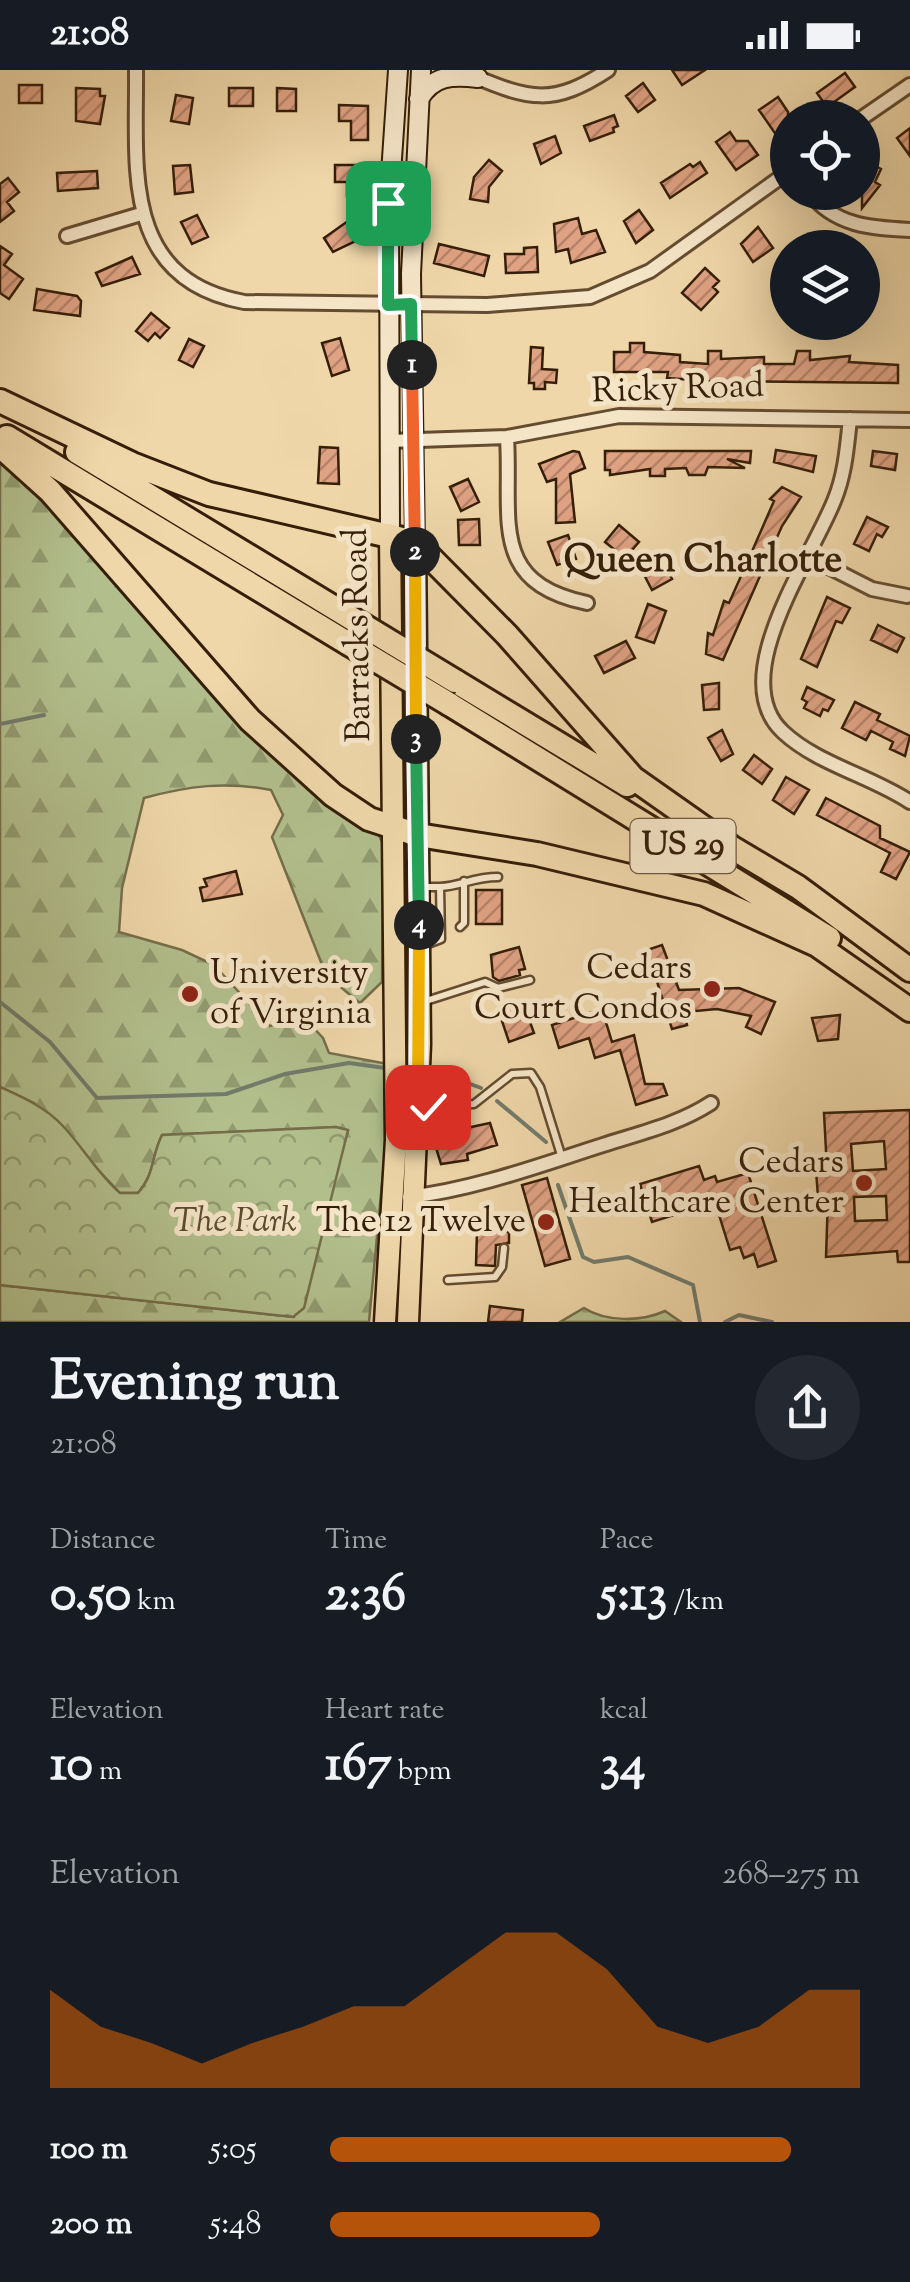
<!DOCTYPE html>
<html lang="en">
<head>
<meta charset="utf-8">
<style>
  :root { --surface:#171b24; --page:#242831; --text:#f1f3f6; --muted:#9ea1a6; --accent:#b45309 }
  body { margin:0; font-family:"Sorts Mill Goudy",serif; background:var(--page); color:var(--text); height:100vh; display:flex; flex-direction:column; font-size:38px; white-space:nowrap }
  * { box-sizing:border-box; margin:0 }
  p { font-size:32px; color:var(--muted) }
  .icon { flex:none; width:55px; height:55px; fill:none; stroke:currentColor; stroke-width:2; stroke-linecap:round; stroke-linejoin:round }
  .map { position:relative; height:1252px; overflow:hidden }
  .sheet { display:flex; flex-direction:column; background:var(--surface); flex:1 }
  .sheet>* { flex:none }
  .tools { position:absolute; left:770px; top:30px; display:grid; gap:20px }
  .tools a { display:grid; place-items:center; width:110px; height:110px; border-radius:50%; background:var(--surface); box-shadow:0 10px 40px #0002; font-size:50px }
  .pin { position:absolute; display:grid; place-items:center; width:85px; height:85px; color:#fff; margin:-42px; border-radius:20px; box-shadow:0 5px 15px #0006 }
  .km { position:absolute; width:50px; height:50px; margin:-25px; border-radius:50%; background:#222; color:#fff; font-size:28px; line-height:50px; text-align:center }
  .round { display:grid; place-items:center; flex:none; width:105px; height:105px; border-radius:52px; background:var(--page) }
  .summary { display:flex; align-items:center; justify-content:space-between; height:170px; padding:0 50px }
  h1 { font-size:55px; font-weight:700; line-height:75px }
  .figures { display:grid; grid-template-columns:repeat(3,1fr); gap:15px; height:170px; padding:10px 50px }
  .figures div { display:grid; align-content:center }
  .figures b { font-size:50px; font-weight:700 }
  .figures small { font-size:28px; font-weight:400 }
  .figures p { font-size:28px }
  .chart { height:280px; padding:20px 50px }
  .chart p { display:flex; justify-content:space-between }
  .chart svg { width:100%; height:180px; margin-top:10px; fill:var(--accent); opacity:.7 }
  ul { padding:0 50px; list-style:none; font-size:32px }
  li { display:grid; grid-template-columns:160px 120px 1fr; align-items:center; height:75px }
  li i { height:25px; border-radius:12px; background:var(--accent) }
  .status { display:flex; justify-content:space-between; align-items:center; height:70px; padding:0 50px; background:var(--surface); direction:ltr }
  .status svg { height:28px; fill:currentColor }
  .map>svg:first-child { display:block }
</style>
</head>
<body>
<div class="status"><b>21:08</b><svg viewBox="0 0 49 12"><path d="M0 12V9h3v3zM5 12V6h3v6zM10 12V3h3v9zM15 12V0h3v12zM26 1h20v11H26zM47 4h2v5h-2z"/></svg></div>
<div class="map">
<svg width="910" height="1252" viewBox="0 0 910 1252">
  <defs>
    <pattern id="forest-firs" width="22" height="20" patternUnits="userSpaceOnUse" patternTransform="scale(2.5)"><rect width="22" height="20" fill="#b2bf8d"/><path d="M5 1l3.5 6h-7zM16 11l3.5 6h-7z" fill="#929b71"/></pattern>
    <pattern id="park-crowns" width="20" height="18" patternUnits="userSpaceOnUse" patternTransform="scale(2.5)"><rect width="20" height="18" fill="#b2bf8d"/><path d="M2 6a3 3 0 1 1 6 0M12 15a3 3 0 1 1 6 0" fill="none" stroke="#929b71"/></pattern>
    <pattern id="building-hatch" width="6" height="6" patternUnits="userSpaceOnUse" patternTransform="scale(2.5)"><rect width="6" height="6" fill="#dfa283"/><path d="M-1 1l2-2M0 6l6-6M5 7l2-2" fill="none" stroke="#b68369"/></pattern>
  </defs>
  <rect width="100%" height="100%" fill="#efd7a9"/>
  <filter id="stains"><feTurbulence type="fractalNoise" baseFrequency=".002" numOctaves="4"/><feColorMatrix values="0 0 0 0 .2 0 0 0 0 .09 0 0 0 0 .02 0 0 0 .5 -.17"/></filter>
  <radialGradient id="worn" r=".72"><stop offset=".6" stop-color="#630" stop-opacity="0"/><stop offset="1" stop-color="#630" stop-opacity=".3"/></radialGradient>
  <path fill="url(#forest-firs)" stroke="#746e4a" stroke-width="2.5" d="M0,393L44,425L120,511L377,761L383,774L382,912L360,933L326,905L272,767L283,745L271,720C226,711 188,716 144,728L122,818L119,862L182,880L214,895L270,956L306,950L323,968L329,983L393,995L369,1252H0V1215L294,1247L348,1061L336,1057L162,1065C151,1087 155,1104 138,1123H120L34,1033L0,1017Z
    M584,1238C606,1252 641,1252 665,1241L681,1252H560Z"/>
  <path fill="url(#park-crowns)" stroke="#746e4a" stroke-width="2.5" d="M0,1017C22,1027 45,1037 62,1055C83,1077 97,1103 120,1123H138C155,1104 151,1087 162,1065L336,1057L348,1060L304,1238L293,1247L0,1215Z"/>
  <g fill="none" stroke-linecap="round" stroke-linejoin="round">
    <path stroke="#727b6b" stroke-width="4" d="M0,654L44,645
      M0,932L50,972L97,1028L226,1024L285,1004L349,993L385,998
      M433,1000L481,1018
      M497,1031L546,1072
      M558,1115L583,1187L594,1192L628,1187L693,1215L700,1252
      M725,1252L739,1245L772,1252"/>
  </g>
  <path fill="url(#building-hatch)" stroke="#351e08" stroke-width="2.5" fill-rule="evenodd" d="M672,0H705L682,15Z
    M845,3L855,17L827,37L817,23Z
    M643,13L655,30L638,42L626,26Z
    M19,15H42V33H19Z
    M76,18L100,19V26H105L100,54L76,51Z
    M229,18H253V36H229Z
    M277,18L296,19V41H277Z
    M176,25L193,28L189,54L171,51Z
    M778,27L788,42V63L779,69L759,40Z
    M339,35L368,36V70H351V51H339Z
    M614,45L618,56L613,58L614,62L590,71L584,56Z
    M910,58V86L897,68Z
    M730,62L736,71H748L758,85L736,100L716,72Z
    M555,66L561,83L541,94L534,74Z
    M489,90L502,101L489,117L488,132L470,129L474,107Z
    M700,92L707,103L670,128L661,113L690,94L693,97Z
    M870,93L881,99L875,112L880,115L862,138V108Z
    M190,95L193,122L175,124L173,96Z
    M335,95H365L370,114H366V126H347V112H335Z
    M97,101L98,118L58,121L57,103Z
    M8,108L19,122L7,132L14,141L0,152V114Z
    M639,140L653,160L636,173L624,151Z
    M358,144L368,159L360,164L362,168L333,182L324,168Z
    M197,145L208,167L192,174L181,152Z
    M578,148L582,164L596,160L605,182L571,193L568,179L556,182L554,154Z
    M758,157L773,178L753,192L741,174Z
    M439,174L489,186L484,206L434,193Z
    M0,176L12,184L4,195L23,209L9,229L0,223Z
    M537,177L538,202L506,203L505,184H524V178Z
    M132,187L140,204L102,216L96,203Z
    M705,198L719,211L713,217L718,222L701,240L682,223Z
    M862,199L876,205L862,234Z
    M37,219L77,226L81,231L80,246L34,240Z
    M151,243L169,258L160,268L155,263L148,271L136,261Z
    M340,268L349,300L332,306L322,273Z
    M189,269L204,276L193,297L179,290Z
    M630,273H644V282L680,285V292L708,294V281H721V289L764,287V294H794L797,281H810V290L850,286L849,292L898,295V313L708,311L667,308L668,302H614V282H630Z
    M531,277L543,278L542,299L557,300L556,313L545,312V319H534V313H529Z
    M320,377L338,378L339,414L318,413Z
    M776,380L816,386L813,402L774,392Z
    M573,381L579,382L585,398L570,404L575,452L556,453V409L547,412L539,394Z
    M605,381H751L750,393L727,389L745,398L708,397L705,405H689L686,398L665,399V406H650V399L610,405V400H605Z
    M873,381L897,384L895,400L871,396Z
    M468,409L479,432L461,441L450,417Z
    M782,417L801,427L782,456L723,590L706,584L708,563L713,565L724,531L729,533L750,486L774,431L770,429Z
    M867,447L888,457L882,467L877,464L869,481L854,474Z
    M479,449L480,475H459L458,450Z
    M619,455L639,472L625,488L605,472Z
    M568,465L576,489L557,495L548,472Z
    M660,486L672,509L652,520L640,497Z
    M827,527L850,538L842,553L836,551L817,597L801,589Z
    M648,534L666,541L654,573L636,567Z
    M878,555L904,568L897,582L871,570Z
    M626,571L635,588L604,603L595,586Z
    M719,613V639L704,640L702,615Z
    M807,617L834,630L828,641L823,639L820,646L804,638L807,632L802,629Z
    M855,632L880,644L877,650L910,666L905,686L890,679L893,672L871,661L866,670L842,658Z
    M722,660L733,684L721,691L708,668Z
    M754,685L772,699L762,714L743,700Z
    M786,707L809,720L794,744L773,730Z
    M826,728L880,756V768L910,782L896,809L881,802L890,783L817,745Z
    M236,801L242,824L203,831L200,818L207,816L204,809Z
    M476,820H502V854H476Z
    M662,875L679,920L739,918L775,932L761,964L746,957L751,946L717,939L684,942L687,955L672,959L647,880Z
    M519,877L525,899L519,900L520,905L499,911L493,907L491,885Z
    M522,930L534,963L509,972L498,939Z
    M602,939L612,972L634,965L645,1014H663L667,1025L636,1035L620,980L595,988L589,968L559,978L552,955Z
    M840,945L838,969L818,971L812,948Z
    M910,1040V1192H898L897,1181L826,1187L828,1127H818L816,1100H827L824,1043ZM884,1071L886,1099L853,1101L851,1074ZM886,1126L887,1150L855,1151L854,1127Z
    M490,1053L497,1075L467,1084L468,1090L441,1094L434,1071L444,1067L443,1063Z
    M699,1096L704,1110L715,1106L717,1112L748,1103L776,1191L758,1197L754,1184L744,1188L740,1177L730,1180L715,1132L652,1152L640,1114Z
    M547,1108L570,1189L545,1196L522,1115Z
    M477,1161L509,1162V1173L496,1175L495,1196L476,1195Z
    M490,1236L523,1240L522,1252H488Z"/>
  <g fill="none" stroke-linecap="round" stroke-linejoin="round">
    <g stroke="#644c30" stroke-width="11">
      <path id="lane" d="M422,817H440L441,869L425,875
        M440,817C461,816 473,807 498,807
        M460,857L464,853V811
        M426,931L485,912L498,918L530,910
        M419,1036L474,1034L512,1004L531,1003L540,1017L562,1088
        M448,1210L495,1207L502,1197L504,1178"/>
    </g>
    <g stroke="#644c30" stroke-width="18">
      <path id="street" d="M136,0C137,97 120,209 244,232L487,235L590,227L650,201L788,102
        M471,5C530,30 553,36 608,0
        M862,48L910,15
        M809,122C834,156 871,158 910,160
        M67,166L141,144
        M850,349C847,377 845,405 834,431C810,491 725,608 783,662C817,694 871,706 910,732
        M507,367C512,450 488,512 587,533
        M389,371L507,367L619,346L910,350
        M809,487L872,519L907,526
        M409,1127C476,1119 540,1095 603,1075C640,1063 679,1054 711,1033"/>
    </g>
    <g stroke="#351e08" stroke-width="22">
      <path id="secondary" d="M419,29C433,5 453,5 478,8
        M390,464L389,133L398,0
        M415,472L411,204L421,0"/>
    </g>
    <g stroke="#351e08" stroke-width="25">
      <path id="primary" d="M385,1252L396,1070L390,464
        M408,1252L420,974L415,472"/>
    </g>
    <g stroke="#351e08" stroke-width="28">
      <path id="highway" d="M0,331L132,394L209,424L415,472L507,565L633,708L731,777
        M7,367L349,574
        M0,376L50,421L250,650L333,725L369,749L418,765L537,784L704,824L817,875L910,940
        M77,382L356,551
        M455,611L627,715
        M449,634L829,868
        M719,770L798,817L910,900"/>
    </g>
    <use href="#lane" stroke="#f5e5c7" stroke-width="6"/>
    <use href="#street" stroke="#f5e5c7" stroke-width="12"/>
    <use href="#secondary" stroke="#f5e5c7" stroke-width="18"/>
    <use href="#primary" stroke="#efd7a9" stroke-width="20"/>
    <use href="#highway" stroke="#efd7a9" stroke-width="22"/>
    <g stroke="#351e08" stroke-width="28" stroke-linecap="butt">
      <path id="highway-bridge" d="M356,551L455,611
        M349,574L449,634"/>
    </g>
    <use href="#highway-bridge" stroke="#efd7a9" stroke-width="22"/>
  </g>
  <g fill="none" stroke-linecap="round" stroke-linejoin="round">
    <g stroke="#fff" stroke-width="20">
      <path id="split-1" d="M388,133V235L411,234L412,295"/>
    </g>
    <g stroke="#fff" stroke-width="20">
      <path id="split-2" d="M412,295L415,482"/>
    </g>
    <g stroke="#fff" stroke-width="20">
      <path id="split-3" d="M415,482L416,669"/>
    </g>
    <g stroke="#fff" stroke-width="20">
      <path id="split-4" d="M416,669L419,855"/>
    </g>
    <g stroke="#fff" stroke-width="20">
      <path id="split-5" d="M419,855L418,1036L428,1037"/>
    </g>
    <use href="#split-1" stroke="#22a559" stroke-width="12"/>
    <use href="#split-2" stroke="#f0652b" stroke-width="12"/>
    <use href="#split-3" stroke="#f5b400" stroke-width="12"/>
    <use href="#split-4" stroke="#22a559" stroke-width="12"/>
    <use href="#split-5" stroke="#f5b400" stroke-width="12"/>
  </g>
  <g fill="#8f2418" stroke="#f5e5c7" stroke-width="4">
    <circle cx="712" cy="919" r="10"/>
    <circle cx="190" cy="924" r="10"/>
    <circle cx="864" cy="1113" r="10"/>
    <circle cx="546" cy="1152" r="10"/>
  </g>
  <g text-anchor="middle" dominant-baseline="central" stroke-width="10" stroke-linejoin="round" paint-order="stroke">
    <rect fill="#f5e5c7" stroke="#6f5a41" stroke-width="2.5" x="630.5" y="749" width="105" height="54" rx="8"/>
    <g font-size="32" font-weight="bold" fill="#351e08">
      <text x="683" y="776">US 29</text>
    </g>
    <g font-size="35" fill="#351e08" stroke="#f5e5c7">
      <text transform="translate(678 320) rotate(-2)">Ricky Road</text>
      <text transform="translate(359 565) rotate(-91)">Barracks Road</text>
    </g>
    <g font-size="35" fill="#351e08" stroke="#f5e5c7" text-anchor="end">
      <text x="692" y="899">Cedars<tspan x="692" dy="40">Court Condos</tspan></text>
      <text x="210" y="904" text-anchor="start">University<tspan x="210" dy="40">of Virginia</tspan></text>
      <text x="844" y="1093">Cedars<tspan x="844" dy="40">Healthcare Center</tspan></text>
      <text x="526" y="1152">The 12 Twelve</text>
    </g>
    <g font-size="35" font-style="italic" fill="#5a4e30" stroke="#f5e5c7">
      <text x="235" y="1152">The Park</text>
    </g>
    <g font-size="38" font-weight="bold" fill="#351e08" stroke="#f5e5c7">
      <text x="703" y="492">Queen Charlotte</text>
    </g>
  </g>
  <rect width="100%" height="100%" filter="url(#stains)"/>
  <rect width="100%" height="100%" fill="url(#worn)"/>
</svg>
<div class="tools">
<a><svg class="icon" aria-label="locate" viewBox="0 0 24 24"><circle cx="12" cy="12" r="6"/><path d="M12 2v4M12 18v4M2 12h4M18 12h4"/></svg></a>
<a><svg class="icon" aria-label="layers" viewBox="0 0 24 24"><path d="M12 4l9 5-9 5-9-5zM3 14l9 5 9-5"/></svg></a>
</div>
<div class="pin" style="left:388px;top:133px;background:#1e9e55"><svg class="icon" aria-label="arrive" viewBox="0 0 24 24"><path d="M6 21V4h12l-3 4 3 4H6"/></svg></div>
<div class="pin" style="left:428px;top:1037px;background:#d93025"><svg class="icon" aria-label="check" viewBox="0 0 24 24"><path d="M5 12l5 5 9-10"/></svg></div>
<b class="km" style="left:412px;top:295px">1</b>
<b class="km" style="left:415px;top:482px">2</b>
<b class="km" style="left:416px;top:669px">3</b>
<b class="km" style="left:419px;top:855px">4</b>
</div>
<section class="sheet">
<div class="summary"><div><h1>Evening run</h1><p>21:08</p></div><a class="round"><svg class="icon" aria-label="share" viewBox="0 0 24 24"><path d="M12 15V3M7 8l5-5 5 5M5 13v7h14v-7"/></svg></a></div>
<div class="figures">
<div><p>Distance</p><b>0.50<small> km</small></b></div>
<div><p>Time</p><b>2:36</b></div>
<div><p>Pace</p><b>5:13<small> /km</small></b></div>
</div>
<div class="figures">
<div><p>Elevation</p><b>10<small> m</small></b></div>
<div><p>Heart rate</p><b>167<small> bpm</small></b></div>
<div><p>kcal</p><b>34</b></div>
</div>
<div class="chart"><p><span>Elevation</span>268–275 m</p>
<svg viewBox="0 0 160 44" preserveAspectRatio="none"><path d="M0 44V20L10 29L20 33L30 38L40 33L50 29L60 24L70 24L80 15L90 6L100 6L110 15L120 29L130 33L140 29L150 20L160 20V44z"/></svg>
</div>
<ul>
<li><b>100 m</b>5:05<i style="width:87%"></i></li>
<li><b>200 m</b>5:48<i style="width:51%"></i></li>
</ul>
</section>
</body>
</html>
